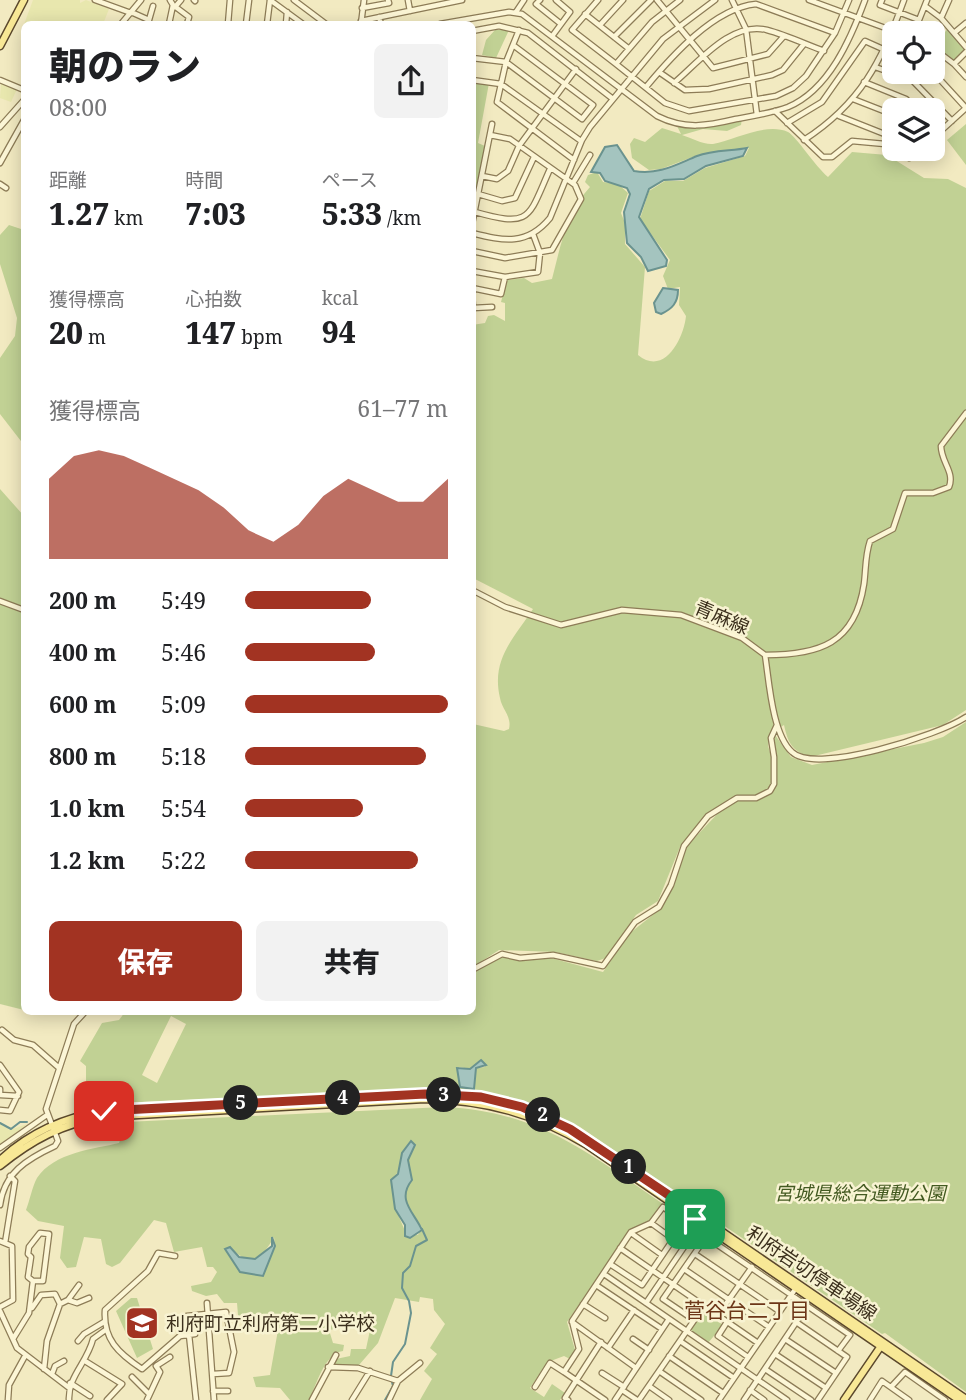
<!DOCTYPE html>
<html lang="ja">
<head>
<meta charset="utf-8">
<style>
  :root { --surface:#fff; --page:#f2f2f2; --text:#202124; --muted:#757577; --accent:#a23322 }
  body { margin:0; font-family:"Noto Serif","Noto Sans JP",serif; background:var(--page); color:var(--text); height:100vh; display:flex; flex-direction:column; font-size:26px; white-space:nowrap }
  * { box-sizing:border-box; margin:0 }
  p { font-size:23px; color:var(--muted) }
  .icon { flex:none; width:38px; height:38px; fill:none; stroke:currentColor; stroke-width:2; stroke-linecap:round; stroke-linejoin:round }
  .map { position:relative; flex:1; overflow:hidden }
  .side { position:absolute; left:21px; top:21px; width:455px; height:994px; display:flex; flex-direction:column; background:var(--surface); border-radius:10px; box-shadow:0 4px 18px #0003 }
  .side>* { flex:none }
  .buttons { position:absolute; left:882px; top:21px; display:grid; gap:14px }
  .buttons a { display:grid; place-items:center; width:63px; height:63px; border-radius:10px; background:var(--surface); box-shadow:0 4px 18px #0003; font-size:35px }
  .pin { position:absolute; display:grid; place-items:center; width:60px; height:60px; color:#fff; margin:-30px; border-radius:14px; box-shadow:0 4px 10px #0006 }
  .km { position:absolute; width:35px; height:35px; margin:-18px; border-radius:50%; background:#222; color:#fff; font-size:19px; line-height:35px; text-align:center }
  .round { display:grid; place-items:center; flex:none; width:74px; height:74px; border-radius:10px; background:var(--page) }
  .overview { display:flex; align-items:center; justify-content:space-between; height:119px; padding:0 28px }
  h1 { font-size:38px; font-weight:800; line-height:52px }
  .metrics { display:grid; grid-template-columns:repeat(3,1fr); gap:10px; height:119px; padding:7px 28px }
  .metrics div { display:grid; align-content:center }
  .metrics b { font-size:30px; font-weight:800 }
  .metrics small { font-size:19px; font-weight:400 }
  .metrics p { font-size:19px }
  .chart { height:196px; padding:14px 28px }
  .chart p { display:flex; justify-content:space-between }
  .chart svg { width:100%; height:126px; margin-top:7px; fill:var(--accent); opacity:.7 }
  .button { display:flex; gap:14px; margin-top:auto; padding:14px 28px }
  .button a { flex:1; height:80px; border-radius:10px; background:var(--accent); color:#fff; font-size:28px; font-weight:800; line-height:80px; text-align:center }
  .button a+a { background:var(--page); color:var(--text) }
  ul { padding:0 28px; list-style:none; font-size:23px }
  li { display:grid; grid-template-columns:112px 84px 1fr; align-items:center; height:52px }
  li i { height:18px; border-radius:9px; background:var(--accent) }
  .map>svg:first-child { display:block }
</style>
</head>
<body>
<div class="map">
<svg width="966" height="1400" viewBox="0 0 966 1400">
  <rect width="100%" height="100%" fill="#f2eac1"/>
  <path fill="#e8e7ae" d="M33,0H80V3L86,0L109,9L103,24H24V31L22,30Z
    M1,83L17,89L11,102L0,98Z
    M0,1124L10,1130L27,1124L0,1146Z"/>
  <path fill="#c1d194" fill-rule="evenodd" d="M949,27L966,47V52L954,64L933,47Z
    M495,30H509L496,58L482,55L486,40Z
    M473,83H489L478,143L485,146L474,205Z
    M742,118L741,125L727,131L703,129L682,135C691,138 704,145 713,144C735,140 766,122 788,132C796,136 815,166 828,177L852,152L887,155L924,178L948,179L966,188V710L943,725L810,757C792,751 788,743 784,725L771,733L768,746L772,758L771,783L768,790L755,796H736L707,814L680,847L658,901L636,915L606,958L597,961L555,952L499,950L473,967V724L504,731L509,729C512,716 502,710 500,698C491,660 513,639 533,609L473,578L472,325L485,323L488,316L494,315L505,321V303L501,302L507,280L524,278L532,283L552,279C560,248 567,211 590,187L585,182L588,175L597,172L603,182L618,184L628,193L621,213L625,223V244L645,267L638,355C665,377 684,337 686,316L679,305L680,287L668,289L663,276L670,260L640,219L649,191L665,181H683L705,168L745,156L749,148L698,155L661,169L649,170L632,158L630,144L634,138L645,142L662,128L681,134L676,124L689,126Z
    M966,124V165L947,140Z
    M9,225L24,230V445L0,414V358L15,336L17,318L0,264V235Z
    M0,489L24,516V1010L0,1004Z
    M966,722V1392L885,1333L882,1334L580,1127L522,1101L479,1091L437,1089L119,1103L86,1108V1066L80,1061L102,1023L119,1020L125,1012H472L473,973L497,957L551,958L603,972L630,933L659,910L674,885L686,847L723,808L737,800L757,801L775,788L777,755L773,741L775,735L791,757L812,765L924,743L943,737ZM171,1016L186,1024L157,1083L142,1075ZM481,1061L485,1067L476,1068L474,1088L460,1084L459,1067L470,1069Z
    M444,1107C538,1111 588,1153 663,1204L650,1221L630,1231L567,1322L575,1350L570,1359L564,1356L548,1362L530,1388L544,1397L552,1384L565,1393L560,1400H420L432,1379L424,1371L437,1354L430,1348L445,1324L434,1310L433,1299L420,1297L419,1302L395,1298L378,1343L359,1365L331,1366L336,1359L350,1356L351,1349H366L370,1330L366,1324L329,1330L333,1343L344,1345L343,1351C324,1354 317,1384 309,1400H290L280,1388L256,1387L253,1377L270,1375L278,1330L261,1322L246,1323L238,1315L237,1303H224L217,1294L206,1296L192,1291L191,1286L211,1282L217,1272L213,1267H207L202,1247L174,1252L166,1223L154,1220L120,1263L112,1267L106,1264L101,1239L84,1237L76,1267L67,1268L60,1258L64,1226L38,1221L26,1210C30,1200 32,1187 37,1178C54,1152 95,1149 119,1143L126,1122ZM412,1141L414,1148L408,1159L412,1180C398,1198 410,1212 422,1227L418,1235L405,1231L397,1212L391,1180L399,1171L402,1153ZM274,1237L275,1247L263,1275L240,1272L225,1249L230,1247C253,1271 263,1256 274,1237Z
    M131,1298H137L153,1349L137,1358L116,1311Z
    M703,1311L723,1325L708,1343L691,1330Z"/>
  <path fill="#a4c4bf" stroke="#6a938f" stroke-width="2" d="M617,145L634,171C659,175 675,165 697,156C712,150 732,151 747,148L743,156L706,166L684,179L664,180L649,189L639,217L667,260L666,266L648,271L641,257L627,243L624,212L630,194L627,188L605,181L600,173L591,172L605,147Z
    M663,288L678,290C678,303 672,309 661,314L656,312L654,303Z
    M481,1060L486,1065L476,1068L474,1089L460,1087L457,1068L470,1069Z
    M411,1141L415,1145L408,1160L412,1180C396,1200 414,1212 422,1230L410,1238L405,1236V1225L395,1209L391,1180L398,1174L402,1153Z
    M272,1237L275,1246L263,1276L240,1272L225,1249L230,1247L239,1257L255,1259L272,1246Z"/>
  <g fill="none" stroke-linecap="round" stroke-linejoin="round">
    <path stroke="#6a938f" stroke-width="2" d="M0,1123L11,1129L20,1122H27
      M391,1376L393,1362L405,1344L411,1313L409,1301L402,1288L403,1273L410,1266L416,1246L427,1240L422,1229
      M385,1400L393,1386L392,1382"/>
    <g stroke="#8d7c57" stroke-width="7">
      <path id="minor" d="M95,0L131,13
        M194,0L195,1
        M270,0L303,24
        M294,0L326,24
        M408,0L410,11
        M540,0L536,4L561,24
        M598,0L572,30L616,64
        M657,0L713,68L768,54L784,36
        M680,0L652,22L616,64L665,103L689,111L776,96L793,88L806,76L835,33L849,0
        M732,0L746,29L757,115
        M809,0L899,33
        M882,0L880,5L919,20L927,0
        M173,5L189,17L187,24
        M925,6L941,18L966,47
        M175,7L181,0
        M362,8L389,3L388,0
        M131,12L149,20L153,6
        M516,12L524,0
        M585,14L628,48
        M379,17L381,24
        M941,18L949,0
        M361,21L462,0
        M121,24L141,0
        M169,24L173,5L170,0
        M228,24L230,0
        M246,24L249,0
        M267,24L270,0
        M286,24L287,12
        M361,24L364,0
        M440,24L509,12L522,14L657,116C685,130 707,126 736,119C753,116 772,113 788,107C829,90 851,38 865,0
        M600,25L623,0
        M519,30L506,62L497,102L574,160
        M472,31L499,26L528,33L613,99
        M954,33L966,23
        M553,35L570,12L556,0
        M614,37L651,0
        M933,48L954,64L966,77
        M472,58L506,62L582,119L593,105L513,45
        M954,64L966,52
        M875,67L912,80L952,121
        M659,72L685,90L709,89L772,75L783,70L804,44
        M933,72L966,108
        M0,80L24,90
        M472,80L501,84L581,141
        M864,82L906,99L917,110
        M674,83C699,62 731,21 767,30C786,35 805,44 824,51
        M646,87C671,57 714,8 756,4L835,33
        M853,99L894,115
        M775,111L823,157H832L852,141L885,144L909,158L920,149
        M839,116L887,135L885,144
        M787,123L822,102L865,41L894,54
        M0,127L24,100
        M933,138L966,108
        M804,140C860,104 882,61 904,0
        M0,163L24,120
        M482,176L497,179L508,171L519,146L576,69
        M573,183L590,155
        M0,184L6,188
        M478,194L502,201L515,198L534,157
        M475,212C532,228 528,218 550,169
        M472,224L492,124
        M472,233C504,241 527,246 550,218L582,140L590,127L663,39L715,0
        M472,251L505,258L552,250L581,199L575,185L510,139L490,135
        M472,271L505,277L538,272L540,253L533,234
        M472,288L501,294L505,277
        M472,293L473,308L492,307
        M472,590L505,607L561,625L622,610L681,615L742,638L765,655C769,680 772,734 792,752C816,775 939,735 966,717
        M0,601L24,610
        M765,655C819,655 855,644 864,584C866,569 865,556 870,541L893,529L905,493H933L949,487C955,472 941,462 941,446L966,413
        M472,970L502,954L520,958L553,955L603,966L635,922L659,907L671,885L684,846L708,816L737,798H756L770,791L774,784V757L771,738L777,725
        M2,1030L14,1040L33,1045L58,1067
        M0,1065L19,1092L10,1111L0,1110
        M0,1089V1095L18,1096
        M0,1148L47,1115
        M0,1205C4,1173 27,1159 55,1146L58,1141L46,1109L74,1024L85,1012
        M651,1223L673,1239
        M40,1233L49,1234L43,1281H33L28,1277L31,1257L28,1254L29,1247Z
        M631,1233L662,1255
        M0,1241L12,1246L13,1300L0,1307
        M5,1243L15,1181L10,1176
        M620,1248L758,1343
        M695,1254L779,1311
        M175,1256L158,1253L148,1271L105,1310C103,1339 118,1353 142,1369L180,1336L195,1334
        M684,1269L769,1327
        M604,1274L787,1400
        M596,1285L662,1329
        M68,1300L77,1303L89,1298
        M207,1303L214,1400
        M646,1303L701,1222
        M583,1304L605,1318
        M32,1308L41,1295L55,1294L60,1304
        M0,1311L17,1348L68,1387
        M718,1315L752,1267
        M694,1320L663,1299L706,1237L850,1335L838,1351
        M572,1322L636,1368
        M727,1322L718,1336L748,1357
        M796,1322L847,1357L818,1400
        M13,1339L29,1313L33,1281
        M633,1339L649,1350
        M785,1339L836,1373
        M78,1341L84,1334L104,1322
        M680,1341L734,1378
        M608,1348L634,1310
        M775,1354L826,1388
        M669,1356L723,1393
        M85,1361L122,1384L107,1400
        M328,1367L358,1368L398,1381
        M44,1369L47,1341L60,1304L68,1300L79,1285
        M765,1369L811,1400
        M659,1371L701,1400
        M602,1373L624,1387
        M52,1374L55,1366L64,1361
        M132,1377L149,1394
        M70,1383L90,1396
        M649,1386L669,1400
        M535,1387L550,1363L564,1372
        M891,1387L905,1372L945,1400
        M622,1390L637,1400
        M750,1390L764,1400
        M213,1391H228
        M8,1400L9,1385L25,1356
        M69,1400C68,1376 87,1363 93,1339L104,1331
        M147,1400L160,1372L156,1366L170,1357
        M196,1400L187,1316L226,1312L234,1352L229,1373L213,1374
        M312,1400L336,1355
        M352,1400L370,1371
        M389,1400L398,1381L420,1363
        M568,1400L565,1398L601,1342
        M605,1400L564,1372L579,1349L572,1321L631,1232L651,1223L663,1207L685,1222L642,1285L610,1264
        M615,1400L669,1319
        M639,1400L704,1306
        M719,1400L796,1288
        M744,1400L807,1306
        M870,1400L882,1381L909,1400"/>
    </g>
    <g stroke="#5b482c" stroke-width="9">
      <path id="major" d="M0,46L24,0
        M0,1160C29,1133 65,1117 104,1111L425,1094C487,1095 538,1108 590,1141L966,1399
        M0,1166C32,1140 62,1124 103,1117L425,1099C485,1100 536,1114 587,1145L959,1400
        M844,1400L883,1343"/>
    </g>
    <use href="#minor" stroke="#fcf6d6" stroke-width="4.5"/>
    <use href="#major" stroke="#f8e896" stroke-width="6"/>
  </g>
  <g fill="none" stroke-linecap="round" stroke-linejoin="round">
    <g stroke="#fff" stroke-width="14">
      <path id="route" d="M104,1111L425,1094L481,1097L522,1107L570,1129L703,1218L701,1222L695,1219"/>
    </g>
    <use href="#route" stroke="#a23322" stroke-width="9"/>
  </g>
  <defs>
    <g id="school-square" transform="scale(1.75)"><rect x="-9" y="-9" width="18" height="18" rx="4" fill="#a23322" stroke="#f8f3d2"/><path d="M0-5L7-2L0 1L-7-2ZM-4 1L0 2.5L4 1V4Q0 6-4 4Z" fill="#fff"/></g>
  </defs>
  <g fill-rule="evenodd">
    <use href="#school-square" x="142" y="1323"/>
  </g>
  <g text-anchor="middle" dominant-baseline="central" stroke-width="5" stroke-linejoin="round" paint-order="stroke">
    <g font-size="19" fill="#3c301d" stroke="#f8f3d2">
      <text transform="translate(722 617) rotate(23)">青麻線</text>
      <text transform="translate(812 1273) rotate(34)">利府岩切停車場線</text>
    </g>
    <g font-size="19" font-style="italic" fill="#435a21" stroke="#f8f3d2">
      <text x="860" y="1193">宮城県総合運動公園</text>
    </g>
    <g font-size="19" fill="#3c301d" stroke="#f8f3d2" text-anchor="start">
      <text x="166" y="1323">利府町立利府第二小学校</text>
    </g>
    <g font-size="21" fill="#6c3618" stroke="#f8f3d2">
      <text x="747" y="1310">菅谷台二丁目</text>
    </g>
  </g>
</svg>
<div class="buttons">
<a><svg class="icon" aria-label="locate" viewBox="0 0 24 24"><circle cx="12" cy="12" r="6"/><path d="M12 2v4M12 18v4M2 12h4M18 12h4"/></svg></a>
<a><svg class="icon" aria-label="layers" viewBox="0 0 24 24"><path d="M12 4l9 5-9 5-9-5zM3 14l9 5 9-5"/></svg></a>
</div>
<div class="pin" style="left:695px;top:1219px;background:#1e9e55"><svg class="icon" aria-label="arrive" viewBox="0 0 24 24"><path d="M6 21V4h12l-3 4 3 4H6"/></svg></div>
<div class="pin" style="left:104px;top:1111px;background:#d93025"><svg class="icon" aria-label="check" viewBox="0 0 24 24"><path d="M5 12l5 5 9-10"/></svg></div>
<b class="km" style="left:629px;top:1167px">1</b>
<b class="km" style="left:543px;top:1115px">2</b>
<b class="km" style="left:444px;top:1095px">3</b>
<b class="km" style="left:343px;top:1098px">4</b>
<b class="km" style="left:241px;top:1103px">5</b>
<section class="side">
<div class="overview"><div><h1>朝のラン</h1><p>08:00</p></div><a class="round"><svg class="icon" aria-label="share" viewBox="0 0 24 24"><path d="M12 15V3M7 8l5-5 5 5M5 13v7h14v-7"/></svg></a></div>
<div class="metrics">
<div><p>距離</p><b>1.27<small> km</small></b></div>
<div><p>時間</p><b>7:03</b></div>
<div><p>ペース</p><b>5:33<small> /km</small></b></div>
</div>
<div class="metrics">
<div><p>獲得標高</p><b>20<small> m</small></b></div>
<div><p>心拍数</p><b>147<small> bpm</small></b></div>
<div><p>kcal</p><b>94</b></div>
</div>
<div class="chart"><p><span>獲得標高</span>61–77 m</p>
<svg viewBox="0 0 160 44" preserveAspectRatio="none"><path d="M0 44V16L10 8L20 6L30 8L40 12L50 16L60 20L70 26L80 34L90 38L100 32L110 22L120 16L130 20L140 24L150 24L160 16V44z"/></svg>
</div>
<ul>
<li><b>200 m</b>5:49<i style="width:62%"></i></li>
<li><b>400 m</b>5:46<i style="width:64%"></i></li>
<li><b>600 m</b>5:09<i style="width:100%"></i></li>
<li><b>800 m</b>5:18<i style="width:89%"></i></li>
<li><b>1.0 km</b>5:54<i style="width:58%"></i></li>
<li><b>1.2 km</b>5:22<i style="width:85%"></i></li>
</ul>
<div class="button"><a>保存</a><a>共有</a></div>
</section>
</div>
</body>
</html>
